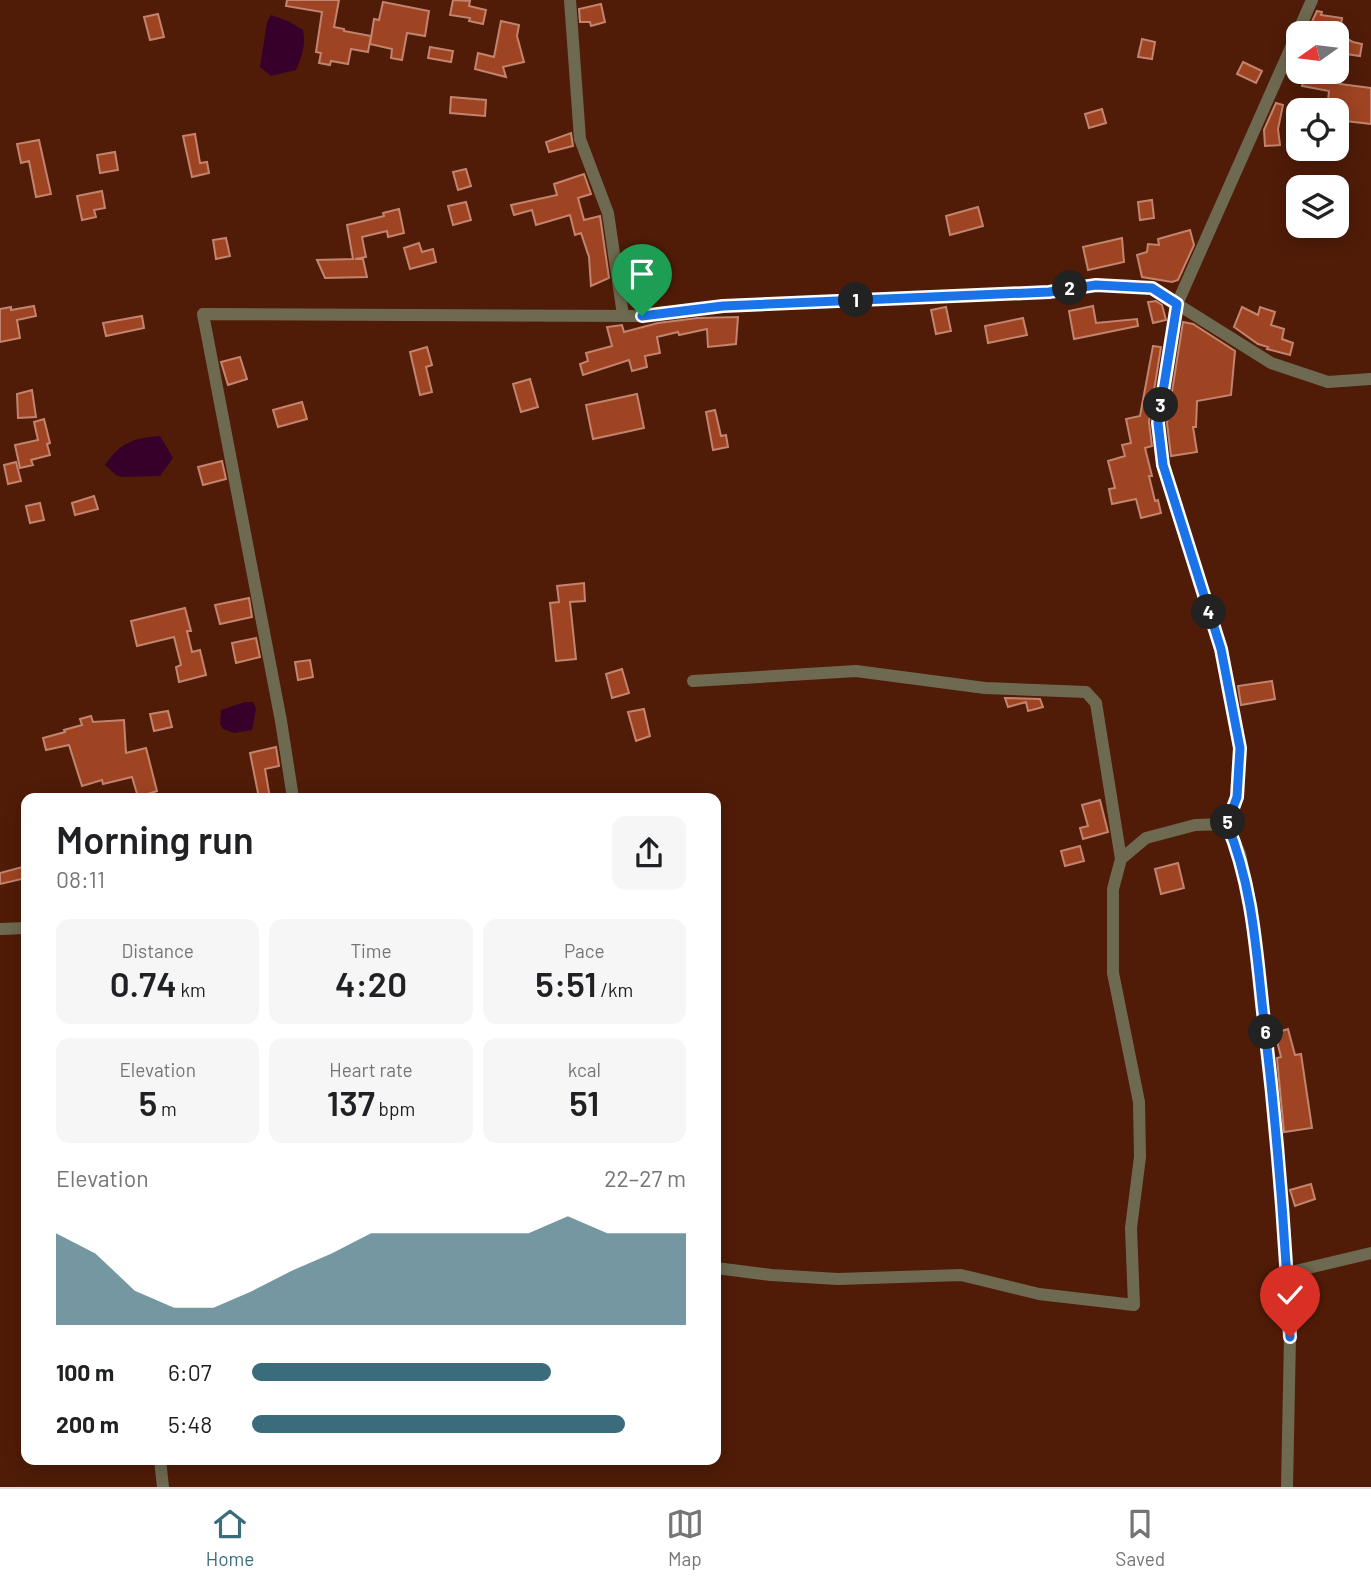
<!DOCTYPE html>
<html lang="en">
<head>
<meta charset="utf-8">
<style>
  :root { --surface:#fff; --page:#f6f6f6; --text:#202124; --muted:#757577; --line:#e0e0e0; --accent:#3b6c7c }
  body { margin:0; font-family:Barlow,sans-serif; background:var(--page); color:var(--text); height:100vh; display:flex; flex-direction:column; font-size:26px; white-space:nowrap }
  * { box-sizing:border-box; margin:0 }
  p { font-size:23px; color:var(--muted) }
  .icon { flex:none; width:38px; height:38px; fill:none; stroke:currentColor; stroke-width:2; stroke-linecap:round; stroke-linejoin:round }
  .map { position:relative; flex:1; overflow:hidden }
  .drawer { position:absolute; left:21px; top:793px; width:700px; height:672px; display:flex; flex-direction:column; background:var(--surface); border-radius:14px; box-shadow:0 4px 18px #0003 }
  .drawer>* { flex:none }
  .needle { width:46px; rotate:256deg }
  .tools { position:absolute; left:1286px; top:21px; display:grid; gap:14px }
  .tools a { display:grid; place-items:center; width:63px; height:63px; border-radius:14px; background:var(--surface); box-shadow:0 4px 18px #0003; font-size:35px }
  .pin { position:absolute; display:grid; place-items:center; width:60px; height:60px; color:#fff; margin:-72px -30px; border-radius:50% 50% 50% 0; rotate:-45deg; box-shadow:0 0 7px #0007 }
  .pin .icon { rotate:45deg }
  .km { position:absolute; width:35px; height:35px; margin:-18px; border-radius:50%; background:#222; color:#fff; font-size:19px; line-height:35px; text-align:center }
  .round { display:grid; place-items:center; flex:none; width:74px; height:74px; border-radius:14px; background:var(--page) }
  .head { display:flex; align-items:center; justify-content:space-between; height:119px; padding:0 35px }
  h1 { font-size:38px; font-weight:600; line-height:52px }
  .stats { display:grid; grid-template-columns:repeat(3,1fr); gap:10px; height:119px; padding:7px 35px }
  .stats div { display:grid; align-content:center; border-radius:14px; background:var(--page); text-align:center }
  .stats b { font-size:35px; font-weight:600 }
  .stats small { font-size:19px; font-weight:400 }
  .stats p { font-size:19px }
  .chart { height:196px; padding:14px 35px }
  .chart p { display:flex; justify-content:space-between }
  .chart svg { width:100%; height:126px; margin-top:7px; fill:var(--accent); opacity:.7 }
  ul { padding:0 35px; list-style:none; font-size:23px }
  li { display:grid; grid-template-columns:112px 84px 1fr; align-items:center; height:52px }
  li i { height:18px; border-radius:9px; background:var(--accent) }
  .menu { display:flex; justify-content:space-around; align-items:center; height:98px; border-top:2px solid var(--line); background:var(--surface); font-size:19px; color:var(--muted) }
  .menu a { display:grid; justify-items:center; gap:4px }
  .menu .active { color:var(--accent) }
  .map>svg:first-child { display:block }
</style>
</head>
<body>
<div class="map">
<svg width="1371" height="1487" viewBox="0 0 1371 1487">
  <rect width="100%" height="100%" fill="#501c08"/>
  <path fill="#37002a" d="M271,15L288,21L303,30C306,45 302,56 296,70L271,76L260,67L267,22Z
    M160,436L173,458L160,476L122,477L116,475L105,465C121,442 133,438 160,436Z
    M245,702H253L256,709L252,730L234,733L223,729L220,724L221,710Z"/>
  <path fill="#9f4422" stroke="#c2846e" stroke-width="2" d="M287,0H339L334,27L344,29V31L371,36L368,52L351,49L348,64L331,61L330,65L319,63L321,53L316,52L322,12L286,6Z
    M453,0L470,1L469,6L486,10L483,24L469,21L470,18L450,15Z
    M383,2L429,11L425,36L407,33L402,60L391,58L392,49L370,44L374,19L379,20Z
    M601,4L605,22L591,26L590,22H580L579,9Z
    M1317,11L1322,12L1321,15L1342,18L1340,33H1321L1322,30L1309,28Z
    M158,14L164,37L150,40L144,17Z
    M501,21L519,25L517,36L524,62L503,67L506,77L475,69L478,53L494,57Z
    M1343,37L1353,42L1362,44L1360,56L1339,53Z
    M1142,39L1155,42L1152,59L1138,57Z
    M430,47L453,51L451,62L428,58Z
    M1243,62L1262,71L1256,83L1237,74Z
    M1305,72H1322L1342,76L1340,84L1371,88V124L1337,120V110H1327L1329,91L1302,86Z
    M451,97L486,100L485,116L450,113Z
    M1276,103L1283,105L1278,129L1280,145L1265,146L1264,130Z
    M1102,109L1106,123L1089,128L1085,114Z
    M571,133L573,146L549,152L546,142Z
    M195,134L200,163L207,162L209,173L192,177L183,136Z
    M39,140L51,194L36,197L29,161L21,163L17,144Z
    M115,152L118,170L100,173L97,155Z
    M466,169L471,186L458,190L453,172Z
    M584,174L591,194L578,198L584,220L600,216L609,278L591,286L589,257L581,233L575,235L570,215L536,225L532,210L514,215L511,205L557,195L554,184Z
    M102,191L105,208L94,210L96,217L82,220L77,196Z
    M1152,200L1154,218L1140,220L1138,202Z
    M466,202L471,220L453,225L448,206Z
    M978,207L983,226L950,235L946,216Z
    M399,209L404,233L388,237L387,231L362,237L366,257L355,259H363L367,277L325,278L317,260L353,259L347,225L384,216L383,213Z
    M1190,230L1194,245L1178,280L1172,282L1142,277L1137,255L1147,252L1148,244L1159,245L1158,239Z
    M226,238L230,256L216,259L213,240Z
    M1122,238L1124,262L1088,270L1083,247Z
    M419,243L422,252L433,249L436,262L410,269L404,248Z
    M1156,301L1162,305L1166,320L1153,323L1148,302Z
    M34,306L36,316L17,320L20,338L0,342V309L11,307V310Z
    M1093,306L1096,323L1137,319L1138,326L1074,339L1069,311Z
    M946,307L951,331L936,334L931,310Z
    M1242,307L1258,315L1260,307L1275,312L1271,325L1284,329L1282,339L1293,343L1290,355L1267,349L1268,347L1258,344L1234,327Z
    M142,316L144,328L106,336L103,323Z
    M738,317L736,344L708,347L707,329L679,335L678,332L657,337L660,353L645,356L647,367L632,371L629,360L583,375L580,364L588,361L586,353L612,346L607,327L622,325L624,332L658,323L698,318Z
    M1023,318L1027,335L988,343L985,326Z
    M1183,322L1193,324L1235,351L1231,395L1197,401L1196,427H1193L1197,452L1171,456L1167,423Z
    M1153,346L1161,347L1149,422L1152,446L1145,448L1152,476H1149L1155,501L1158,500L1161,513L1141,518L1136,499L1112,504L1109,489L1115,488L1108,461L1125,456L1122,445L1131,443L1126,419L1140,416Z
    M427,347L432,365L426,367L432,392L420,395L410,352Z
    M240,357L247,379L228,385L221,362Z
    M530,379L538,407L521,412L513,384Z
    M32,390L36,417L18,418L17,394Z
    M637,394L644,428L593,439L586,405Z
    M302,402L307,419L278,427L273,410Z
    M715,410L721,436L726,435L728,447L713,450L706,412Z
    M44,419L50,443L47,444L50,455L31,460L33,465L20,468L15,445L38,440L34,422Z
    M222,461L226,479L203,485L198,467Z
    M16,462L21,481L8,484L4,465Z
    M94,496L98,509L75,515L72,503Z
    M40,503L44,520L30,523L26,506Z
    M584,583L585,601L570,602L576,659L556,661L550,603L559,602L557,586Z
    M249,598L252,617L220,624L215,605Z
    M185,608L191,631H187L192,652L200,650L206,675L179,682L176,667L181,665L174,637L137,646L131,621Z
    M256,638L260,657L236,663L232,643Z
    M310,660L313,677L298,680L295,662Z
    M622,669L629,693L612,698L606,674Z
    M1272,681L1275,699L1241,705L1238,686Z
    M1005,698L1040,699L1043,707L1028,711L1026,702L1008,707Z
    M644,709L650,736L636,741L628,712Z
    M168,711L172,727L154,731L150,714Z
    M91,716L93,722L124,720L126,753L146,748L157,791L138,797L132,777L103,784L102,780L82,786L69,745L46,750L43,738L65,732L64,730L82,725L80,719Z
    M276,747L279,766L265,769L270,798H259L250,753Z
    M1100,800L1108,832L1083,839L1080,828L1088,826L1082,805Z
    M1080,846L1084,861L1065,866L1061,851Z
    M1178,863L1184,888L1161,894L1155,869Z
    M26,866V878L0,884V873Z
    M1288,1029L1295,1055L1301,1054L1312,1128L1284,1132L1277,1058L1281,1057L1275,1033Z
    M1311,1184L1315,1199L1295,1206L1290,1190Z"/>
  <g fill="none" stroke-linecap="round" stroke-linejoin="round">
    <path stroke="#6e6a51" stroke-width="12" d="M570,0L580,139L608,213L623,315
      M1312,0L1177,304L1271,363L1328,382L1371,379
      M693,681L856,671L985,688L1086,692L1096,703L1121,859
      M293,798L281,721L203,314L642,316L723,306L1049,292L1096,285L1152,288L1177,304L1158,423L1163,465L1221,649L1240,748L1237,797L1227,824
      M0,929L26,928
      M716,1268L771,1275L838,1279L961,1275L1039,1294L1134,1305L1131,1228L1140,1157L1139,1102L1113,973V889L1121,859L1146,838L1195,825L1227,824L1240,854L1251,905L1272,1089L1287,1273L1290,1337L1287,1487
      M1287,1273L1371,1253
      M160,1460L163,1487"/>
  </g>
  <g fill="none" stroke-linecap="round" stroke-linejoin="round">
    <g stroke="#fff" stroke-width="14">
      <path id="route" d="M642,316L723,306L1049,292L1096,285L1152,288L1177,304L1158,423L1163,465L1221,649L1240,748L1237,797L1227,824C1252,884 1256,948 1263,1012C1276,1120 1285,1228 1290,1337"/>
    </g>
    <use href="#route" stroke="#1a73e8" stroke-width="9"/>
  </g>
</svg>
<div class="tools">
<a><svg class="needle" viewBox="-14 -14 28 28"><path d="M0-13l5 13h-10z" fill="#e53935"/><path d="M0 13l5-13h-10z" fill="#757577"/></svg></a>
<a><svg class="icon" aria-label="locate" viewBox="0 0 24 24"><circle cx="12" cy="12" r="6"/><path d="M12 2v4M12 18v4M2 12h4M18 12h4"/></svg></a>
<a><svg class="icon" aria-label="layers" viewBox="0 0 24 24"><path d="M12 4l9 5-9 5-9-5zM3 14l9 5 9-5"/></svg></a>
</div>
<div class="pin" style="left:642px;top:316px;background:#1e9e55"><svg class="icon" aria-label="arrive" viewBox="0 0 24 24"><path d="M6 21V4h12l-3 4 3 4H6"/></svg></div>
<div class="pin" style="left:1290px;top:1337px;background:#d93025"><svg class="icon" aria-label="check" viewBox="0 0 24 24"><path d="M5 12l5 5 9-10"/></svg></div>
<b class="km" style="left:856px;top:300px">1</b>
<b class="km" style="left:1070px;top:288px">2</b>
<b class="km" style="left:1161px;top:405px">3</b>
<b class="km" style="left:1209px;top:612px">4</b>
<b class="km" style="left:1228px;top:822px">5</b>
<b class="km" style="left:1266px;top:1032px">6</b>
<section class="drawer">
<div class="head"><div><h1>Morning run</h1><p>08:11</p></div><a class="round"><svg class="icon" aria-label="share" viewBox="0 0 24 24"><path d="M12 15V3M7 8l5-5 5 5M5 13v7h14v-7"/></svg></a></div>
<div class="stats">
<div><p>Distance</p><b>0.74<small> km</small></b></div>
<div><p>Time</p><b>4:20</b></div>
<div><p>Pace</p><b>5:51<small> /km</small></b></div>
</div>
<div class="stats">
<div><p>Elevation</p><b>5<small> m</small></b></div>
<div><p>Heart rate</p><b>137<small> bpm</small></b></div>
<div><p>kcal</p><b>51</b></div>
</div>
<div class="chart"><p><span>Elevation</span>22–27 m</p>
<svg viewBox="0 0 160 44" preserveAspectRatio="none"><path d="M0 44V12L10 19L20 32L30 38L40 38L50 32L60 25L70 19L80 12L90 12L100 12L110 12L120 12L130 6L140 12L150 12L160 12V44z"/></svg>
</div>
<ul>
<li><b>100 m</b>6:07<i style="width:69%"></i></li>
<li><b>200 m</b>5:48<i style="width:86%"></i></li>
</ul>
</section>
</div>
<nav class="menu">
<a class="active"><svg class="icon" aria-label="home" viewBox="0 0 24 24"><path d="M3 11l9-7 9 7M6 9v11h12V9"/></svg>Home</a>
<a><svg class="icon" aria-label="map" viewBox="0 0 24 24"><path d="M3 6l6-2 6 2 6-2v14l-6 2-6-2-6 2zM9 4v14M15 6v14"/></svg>Map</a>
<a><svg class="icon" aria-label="saved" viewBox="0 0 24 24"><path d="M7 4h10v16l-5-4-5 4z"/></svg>Saved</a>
</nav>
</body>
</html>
